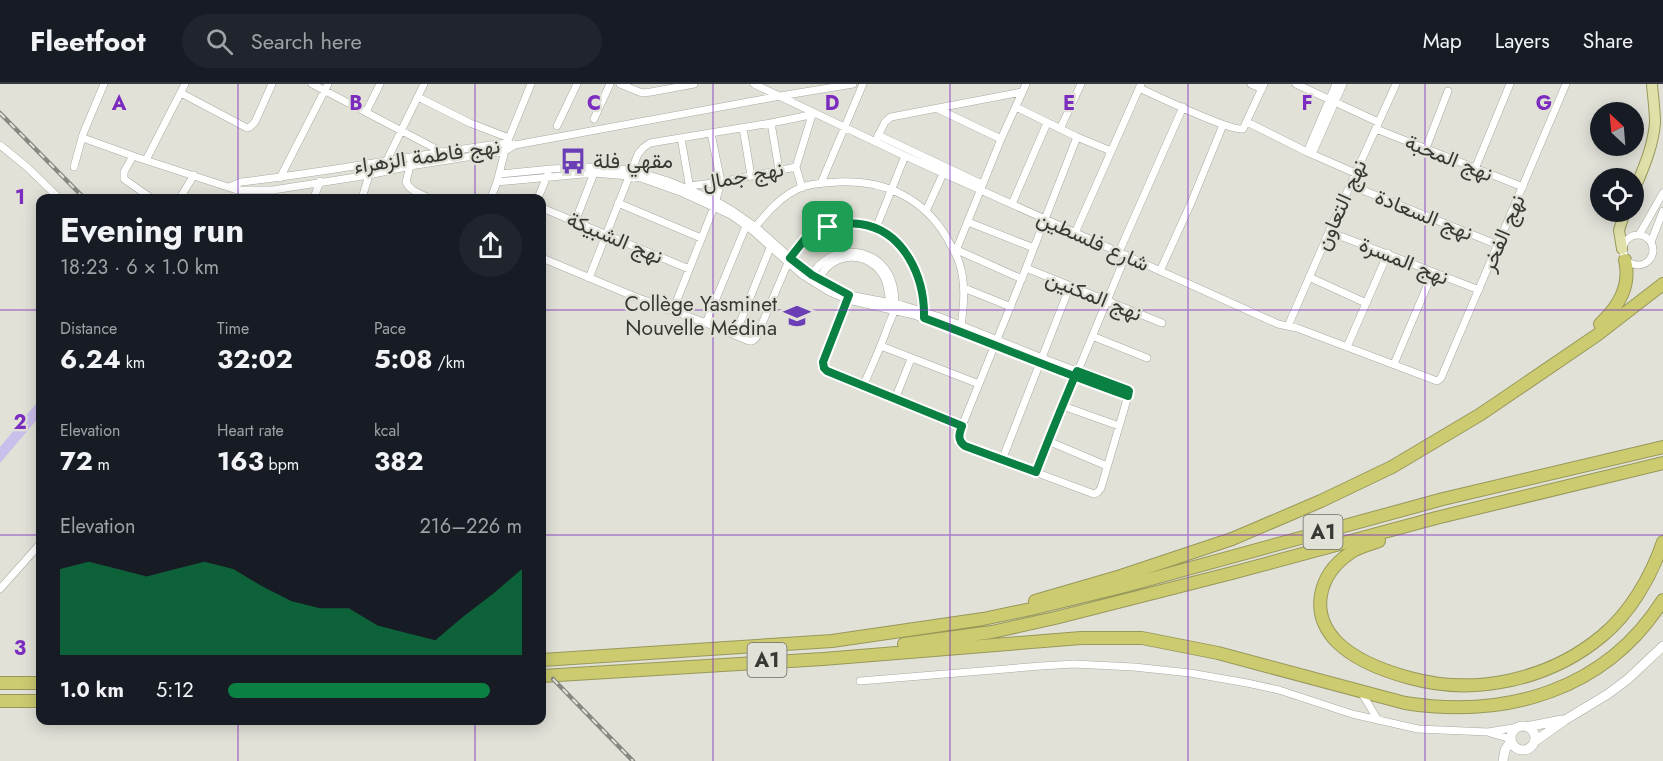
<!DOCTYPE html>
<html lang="en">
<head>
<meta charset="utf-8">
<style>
  :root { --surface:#171b24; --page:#20242c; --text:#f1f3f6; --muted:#9ea1a6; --line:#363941; --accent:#0b8043 }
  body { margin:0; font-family:Jost,Vazirmatn,sans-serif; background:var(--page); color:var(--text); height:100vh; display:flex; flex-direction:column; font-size:22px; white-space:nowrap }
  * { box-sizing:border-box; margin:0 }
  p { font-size:20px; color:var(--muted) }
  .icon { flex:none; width:33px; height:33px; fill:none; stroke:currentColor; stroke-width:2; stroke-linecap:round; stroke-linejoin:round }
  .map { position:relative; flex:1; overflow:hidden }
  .sheet { position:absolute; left:36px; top:110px; width:510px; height:531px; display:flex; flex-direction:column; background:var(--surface); border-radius:12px; box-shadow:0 3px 15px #0003 }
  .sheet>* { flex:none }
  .needle { width:39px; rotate:334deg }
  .controls { position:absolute; left:1590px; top:18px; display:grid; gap:12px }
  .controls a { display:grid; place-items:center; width:54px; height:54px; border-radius:50%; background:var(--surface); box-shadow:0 3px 15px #0003; font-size:30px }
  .pin { position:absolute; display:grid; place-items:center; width:51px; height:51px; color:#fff; margin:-26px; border-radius:12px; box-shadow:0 3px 9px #0006 }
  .round { display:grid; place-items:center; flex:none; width:63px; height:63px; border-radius:32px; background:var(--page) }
  .headline { display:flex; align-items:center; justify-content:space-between; height:102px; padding:0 24px }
  h1 { font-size:33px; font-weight:700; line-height:45px }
  .stats { display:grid; grid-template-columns:repeat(3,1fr); gap:9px; height:102px; padding:6px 24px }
  .stats div { display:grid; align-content:center }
  .stats b { font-size:26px; font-weight:700 }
  .stats small { font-size:16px; font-weight:400 }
  .stats p { font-size:16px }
  .chart { height:168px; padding:12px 24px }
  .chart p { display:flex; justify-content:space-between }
  .chart svg { width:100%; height:108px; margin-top:6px; fill:var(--accent); opacity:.7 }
  ul { padding:0 24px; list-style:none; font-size:20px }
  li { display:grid; grid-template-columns:96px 72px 1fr; align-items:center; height:45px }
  li i { height:15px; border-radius:8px; background:var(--accent) }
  header { display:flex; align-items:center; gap:36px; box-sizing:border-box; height:84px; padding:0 30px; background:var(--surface); border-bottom:2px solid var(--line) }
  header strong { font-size:28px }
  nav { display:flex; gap:33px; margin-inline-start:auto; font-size:21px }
  .search { width:420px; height:54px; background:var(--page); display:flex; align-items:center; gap:15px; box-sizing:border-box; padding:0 21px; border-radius:33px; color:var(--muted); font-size:22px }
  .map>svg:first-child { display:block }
</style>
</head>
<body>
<header>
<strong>Fleetfoot</strong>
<div class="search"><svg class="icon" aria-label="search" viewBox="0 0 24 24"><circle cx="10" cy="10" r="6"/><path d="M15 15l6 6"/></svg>Search here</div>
<nav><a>Map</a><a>Layers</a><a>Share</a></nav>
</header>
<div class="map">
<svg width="1663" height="677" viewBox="0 0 1663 677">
  <rect width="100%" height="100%" fill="#e1e1d8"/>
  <path fill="#cabeeb" d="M40,315V332L0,379V363Z"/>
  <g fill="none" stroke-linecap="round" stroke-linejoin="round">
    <g stroke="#a9a9a0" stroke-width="8">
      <path id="street" d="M312,0L440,67
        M620,0L642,9L651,8L694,0
        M754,0L905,72L1278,240L1297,244L1437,297L1441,294L1566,0
        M1251,0L1262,5
        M1296,0L1378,38
        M1139,4C1157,12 1229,47 1243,45L1264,0
        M181,9L247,44L250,43L255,38L272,0
        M418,13L470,39L509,54
        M1016,23L1077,53L1111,67
        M938,25L1001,55
        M366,28L380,0
        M594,35L610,0
        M1247,38L1307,68L1355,89
        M771,39L779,86
        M557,42L577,0
        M743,44L751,92
        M1060,45L1081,0
        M1376,45L1523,103
        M878,51L982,100
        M1077,53L1026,184L962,342C959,350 957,356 965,362L1094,410L1098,408L1101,404L1128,312
        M83,54L133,72L237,106H273L369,91L410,82L505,67L515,61L780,12L853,0
        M681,54L690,105
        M875,58L885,38L891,33L1022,8
        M0,61L27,83L59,114
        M1426,64L1448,7
        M1307,68L1336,0
        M1312,70L1343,0
        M133,72L124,88V95L151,114
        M146,76L185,0
        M387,76L424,0
        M411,78L406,98C410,107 421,110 429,114
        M74,83L83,50L104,0
        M1475,85L1510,0
        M500,90L551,85L588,83L632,86L668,97L716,117L733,127L756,143L804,186L840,207L849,211L902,221L940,233L1042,274L1127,306L1129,308L1128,312
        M280,94L328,0
        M497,98L594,89L629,92L641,94L683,109L731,131L753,147L801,190L828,207L848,216L914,231L1128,312
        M821,99L863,0
        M1350,101L1498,161
        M689,102L721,98L796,83
        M229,103L241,98C330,88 418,70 507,59L515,61
        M802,104L796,83L812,31
        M180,114L194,91
        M314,114L320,97
        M362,114L370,88
        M491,114L497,98L507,59L531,0
        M538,114L548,90
        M618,119L701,154
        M1012,120L1047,39
        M542,124L689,185
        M926,127L943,90
        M575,138L594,89
        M968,138L1034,164
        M876,144L905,72
        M754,145C767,128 782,111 802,103C814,99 826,99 838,98C884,96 923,113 947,154C951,162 956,169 959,178C966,199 964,221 961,242
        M1329,148C1379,166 1429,187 1479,206
        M1075,149L1141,0
        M1623 166a15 15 0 1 1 30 0a15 15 0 1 1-30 0Z
        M1639,151L1663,109
        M1651,158L1663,127
        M957,166L1022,195
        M1119,168L1183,23
        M955,169L1001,55L1026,0
        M542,174L633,212L706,239L749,257H752L756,254L790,174C795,167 799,161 805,156C838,127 887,138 909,174C920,190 924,213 924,232
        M1026,184L1162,239
        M1160,187L1191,119L1223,41
        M812,191C828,162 871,160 888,189C894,199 895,210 895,221C895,228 891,235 888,242C881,263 872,282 863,302
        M1309,193L1366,219
        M589,194L638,70L643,64L650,59L771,39L815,30
        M819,195C832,167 869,166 884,193C888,201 889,212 890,221
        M964,204L1011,223
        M849,213L823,278L824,284L829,288L962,342
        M673,226L714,123L721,98L711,49
        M706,239L746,142
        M1288,242L1329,148L1396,0
        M735,251L770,164
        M1092,252L1147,274
        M881,262L979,300
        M1347,263L1388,169
        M1394,280L1433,188
        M895,315L911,275
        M1063,322L1119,342
        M1048,357L1107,382
        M1002,376L1070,202
        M1036,388L1126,171
        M0,505L40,460
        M860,597L1041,582L1074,580L1134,583L1190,589L1247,599L1279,606L1352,630L1418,645L1488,648L1519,643
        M1361,608L1378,636
        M1490,649L1511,655"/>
    </g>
    <g stroke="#a9a9a0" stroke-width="10">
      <path id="secondary" d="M1511 654a12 12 0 1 1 24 0a12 12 0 1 1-24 0Z
        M1526,643L1562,636
        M1534,658L1565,636L1608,610L1628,595L1663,562
        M1503,677L1505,666L1511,657"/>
    </g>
    <g stroke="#98985b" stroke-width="12">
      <path id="primary" d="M1634,107C1643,85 1653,63 1655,39C1655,26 1653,13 1652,0
        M1622,165L1619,146L1625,128"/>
    </g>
    <g stroke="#98985b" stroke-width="14">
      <path id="highway" d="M1600,240C1619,222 1631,202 1625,176
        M1379,457C1369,461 1358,463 1350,469C1318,491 1309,529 1337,558C1356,577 1384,587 1410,594C1475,612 1549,596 1602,552C1630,529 1651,493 1663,458
        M1035,517L1121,492L1232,455L1321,417L1392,383L1481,330L1597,251L1663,200
        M904,560L992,548L1055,534L1232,489L1436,434L1663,379
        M542,576L832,557L983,535L1031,525L1125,502L1443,415L1663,363
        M542,592L823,575L1081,554H1142L1218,569L1405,619C1507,635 1606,606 1663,516
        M0,599H40
        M0,617H40"/>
    </g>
    <use href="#street" stroke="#fff" stroke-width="7"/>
    <use href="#secondary" stroke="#fff" stroke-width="9"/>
    <use href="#primary" stroke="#e0e0a9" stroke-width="10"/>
    <use href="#highway" stroke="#cccb70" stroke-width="12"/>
    <g stroke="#888882" stroke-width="4.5">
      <path id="rail" d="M0,29L84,114
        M553,595L633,677"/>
    </g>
    <use href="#rail" stroke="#e1e1d8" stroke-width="2" stroke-dasharray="7" stroke-linecap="butt"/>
  </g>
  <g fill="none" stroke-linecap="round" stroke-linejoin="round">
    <g stroke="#fff" stroke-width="12">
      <path id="route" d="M828,143L805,155L790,174L812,191L849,211L823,278L824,284L827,287L962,342C959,350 957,356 965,362L1036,388C1049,354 1063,320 1077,287L1128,306L1129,307L1128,312C1059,288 992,259 924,234C925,193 904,146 860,140C849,138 838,141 828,143"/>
    </g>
    <use href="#route" stroke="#0b8043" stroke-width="8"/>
  </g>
  <path fill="none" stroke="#7b2cbf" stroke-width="1.5" stroke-opacity="0.55" d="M238,0V114M475,0V114M713,0V677M950,0V677M1188,0V677M1425,0V677M0,226H40M542,226H1663M0,451H40M542,451H1663M238,636V677M475,636V677"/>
  <defs>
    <g id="bus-bare" transform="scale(2.07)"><path d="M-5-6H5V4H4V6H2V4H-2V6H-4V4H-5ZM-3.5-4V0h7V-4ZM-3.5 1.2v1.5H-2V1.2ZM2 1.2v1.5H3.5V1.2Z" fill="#6c3eb6" stroke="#e1e1d8" stroke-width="2.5" paint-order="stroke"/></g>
    <g id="school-bare" transform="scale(2.07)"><path d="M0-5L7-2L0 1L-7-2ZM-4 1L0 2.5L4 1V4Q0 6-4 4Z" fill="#6c3eb6" stroke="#e1e1d8" stroke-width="2.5" paint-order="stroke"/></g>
  </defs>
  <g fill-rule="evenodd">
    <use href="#bus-bare" x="573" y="77"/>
    <use href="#school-bare" x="797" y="232"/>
  </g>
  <g text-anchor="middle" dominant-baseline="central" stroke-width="4.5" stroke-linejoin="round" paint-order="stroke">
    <g fill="#e1e1d8" stroke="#6b6b65" stroke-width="1.5">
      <rect x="1303.5" y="431" width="39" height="34" rx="4.5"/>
      <rect x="747.5" y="559" width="39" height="34" rx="4.5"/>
    </g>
    <g font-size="20" font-weight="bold" fill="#383834">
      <text x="1323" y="448">A1</text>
      <text x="767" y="576">A1</text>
    </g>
    <g font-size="21" fill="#383834" stroke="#e1e1d8">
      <text transform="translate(427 72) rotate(-8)">نهج فاطمة الزهراء</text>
      <text transform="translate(1449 74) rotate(22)">نهج المحبة</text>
      <text transform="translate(743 92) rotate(-10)">نهج جمال</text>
      <text transform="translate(1341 121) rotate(-66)">نهج التعاون</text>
      <text transform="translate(1424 131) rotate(22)">نهج السعادة</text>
      <text transform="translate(1503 149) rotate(-67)">نهج الفخر</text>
      <text transform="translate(615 154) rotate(23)">نهج الشبيكة</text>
      <text transform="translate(1093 157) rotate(24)">شارع فلسطين</text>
      <text transform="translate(1404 177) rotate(22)">نهج المسرة</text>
      <text transform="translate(1094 212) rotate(22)">نهج المكنين</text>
    </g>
    <g font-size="21" fill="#383834" stroke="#e1e1d8" text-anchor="start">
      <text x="593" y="77">مقهي فلة</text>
      <text x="777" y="220" text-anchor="end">Collège Yasminet<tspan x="777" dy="24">Nouvelle Médina</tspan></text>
    </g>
  </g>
  <g font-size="20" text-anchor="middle" font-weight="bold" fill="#7b2cbf" stroke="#e1e1d8" stroke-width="4.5" stroke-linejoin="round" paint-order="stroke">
    <text x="119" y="26">A</text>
    <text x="356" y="26">B</text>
    <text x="594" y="26">C</text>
    <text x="832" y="26">D</text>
    <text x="1069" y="26">E</text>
    <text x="1307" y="26">F</text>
    <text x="1544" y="26">G</text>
    <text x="20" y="120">1</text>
    <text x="20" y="345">2</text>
    <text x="20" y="571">3</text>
  </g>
</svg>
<div class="controls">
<a><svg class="needle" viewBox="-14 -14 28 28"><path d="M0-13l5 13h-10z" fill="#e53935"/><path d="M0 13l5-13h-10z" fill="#9ea1a6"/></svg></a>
<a><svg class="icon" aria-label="locate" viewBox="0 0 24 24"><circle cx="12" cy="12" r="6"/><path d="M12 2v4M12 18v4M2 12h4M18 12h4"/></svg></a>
</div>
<div class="pin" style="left:828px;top:143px;background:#1e9e55"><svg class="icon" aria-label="arrive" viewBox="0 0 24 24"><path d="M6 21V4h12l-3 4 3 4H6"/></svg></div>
<section class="sheet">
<div class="headline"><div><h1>Evening run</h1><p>18:23 · 6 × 1.0 km</p></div><a class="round"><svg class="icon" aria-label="share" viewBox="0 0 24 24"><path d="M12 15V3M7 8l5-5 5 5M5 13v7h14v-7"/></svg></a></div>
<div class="stats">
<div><p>Distance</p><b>6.24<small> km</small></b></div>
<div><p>Time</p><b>32:02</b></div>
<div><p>Pace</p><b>5:08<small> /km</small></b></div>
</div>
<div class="stats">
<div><p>Elevation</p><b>72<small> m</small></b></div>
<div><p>Heart rate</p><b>163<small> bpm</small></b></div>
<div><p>kcal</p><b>382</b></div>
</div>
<div class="chart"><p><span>Elevation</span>216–226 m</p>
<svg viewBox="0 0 160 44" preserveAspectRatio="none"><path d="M0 44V9L10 6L20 9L30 12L40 9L50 6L60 9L70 16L80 22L90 25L100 25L110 32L120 35L130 38L140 28L150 19L160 9V44z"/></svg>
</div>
<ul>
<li><b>1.0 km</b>5:12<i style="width:89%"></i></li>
</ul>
</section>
</div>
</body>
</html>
